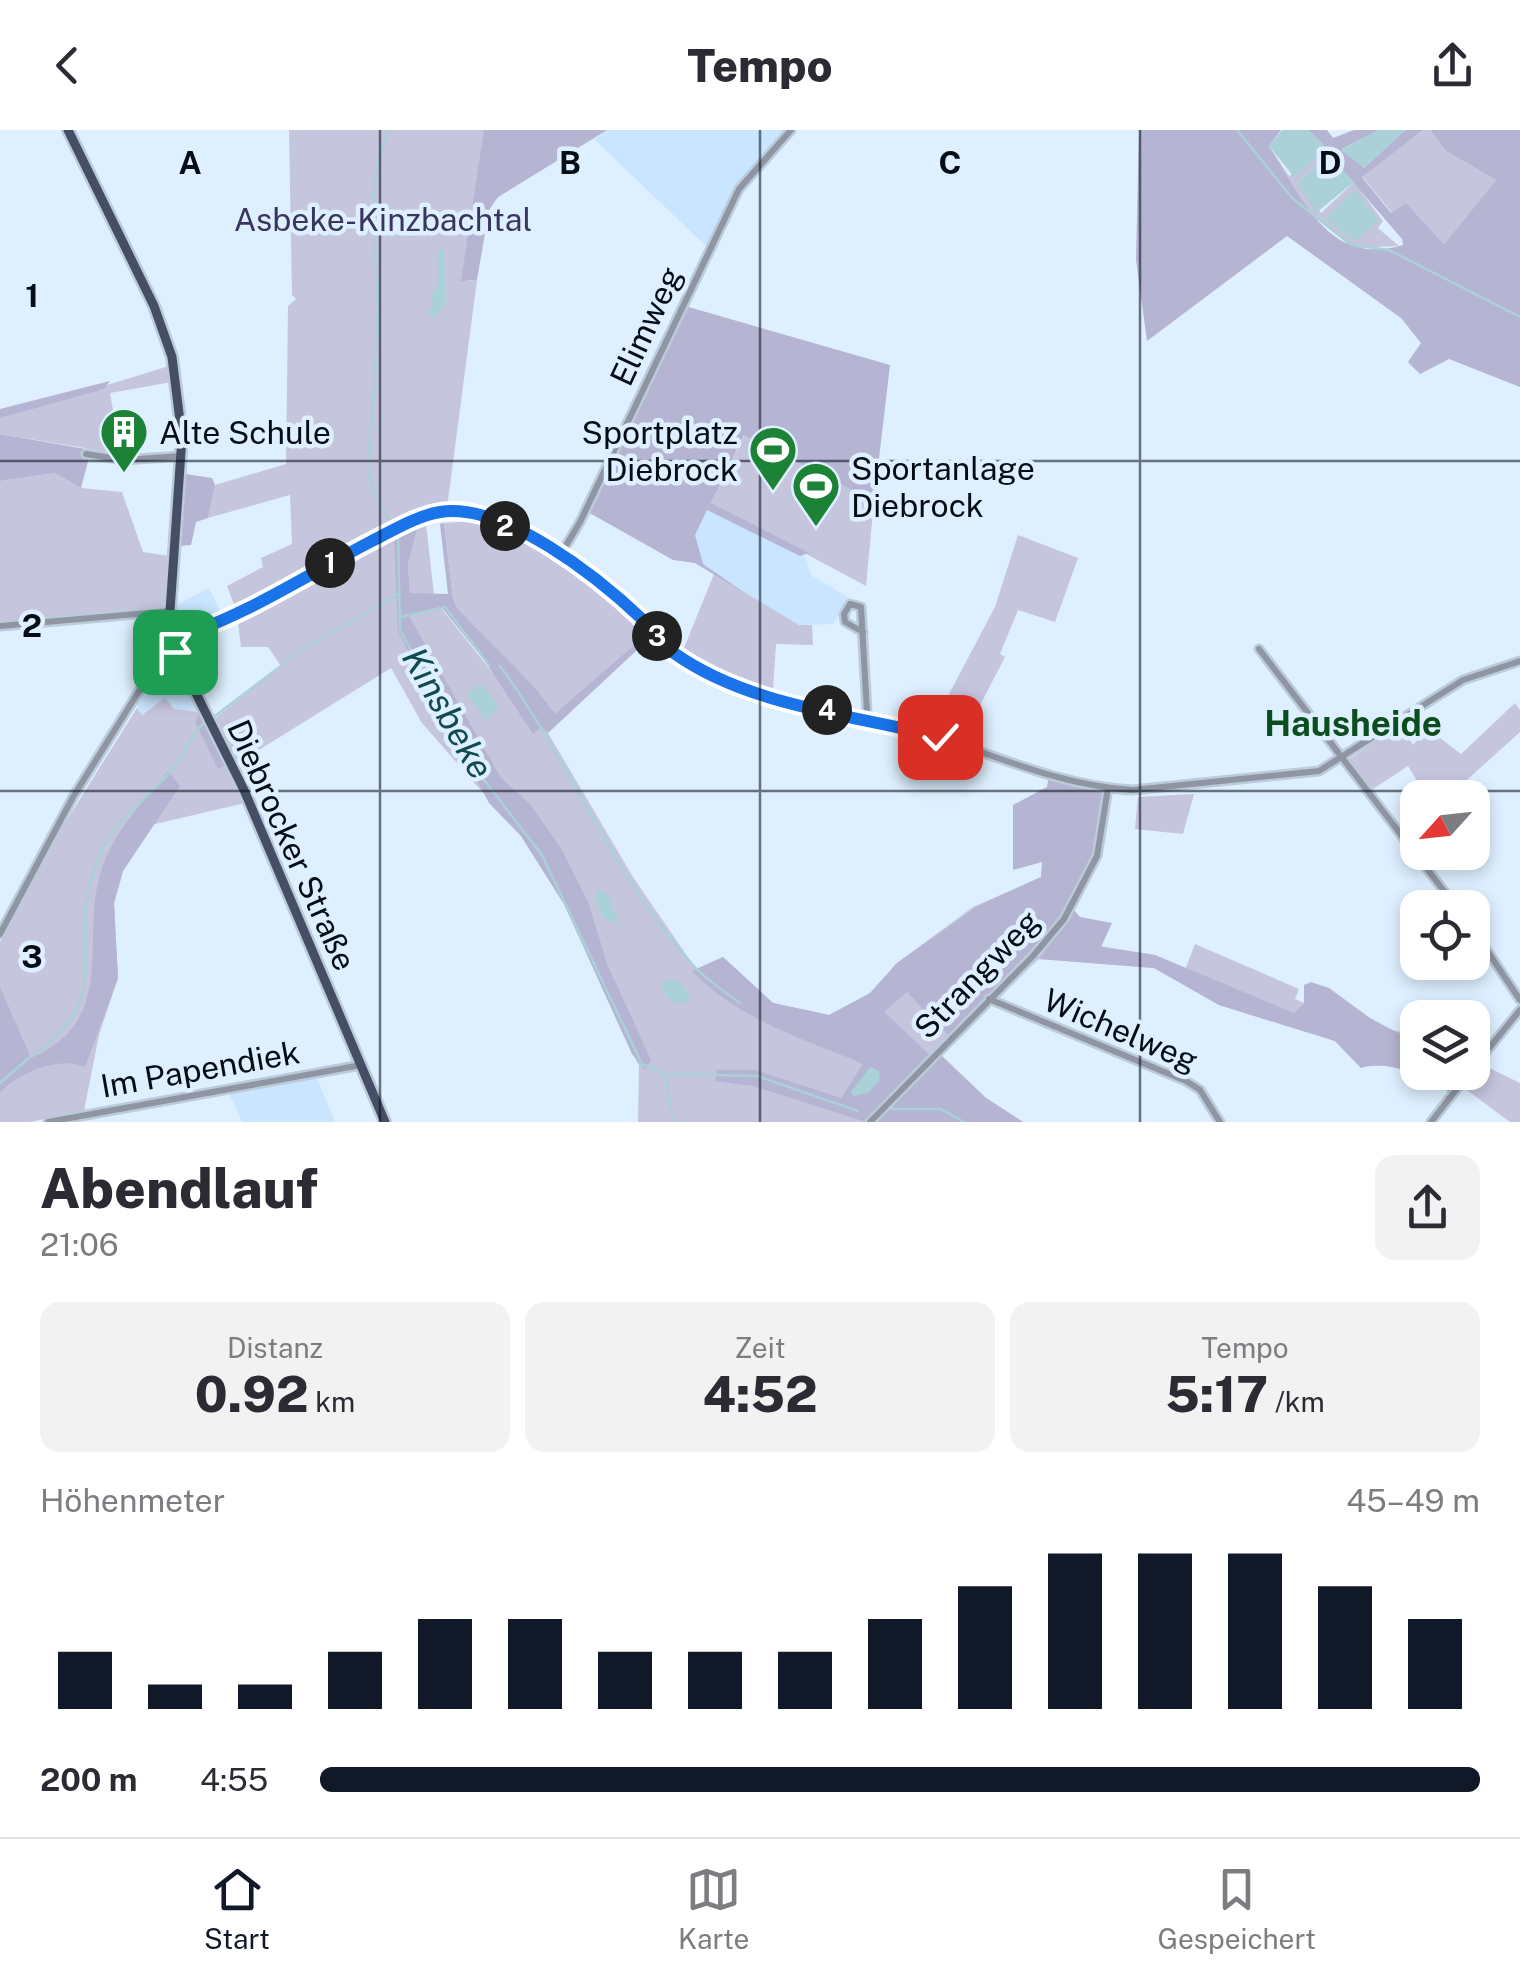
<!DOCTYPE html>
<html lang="de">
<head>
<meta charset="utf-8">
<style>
  :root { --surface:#fff; --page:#f2f2f3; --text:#2b2b33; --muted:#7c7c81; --line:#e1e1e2; --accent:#111827 }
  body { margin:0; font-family:"Public Sans",sans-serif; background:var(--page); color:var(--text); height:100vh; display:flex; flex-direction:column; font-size:38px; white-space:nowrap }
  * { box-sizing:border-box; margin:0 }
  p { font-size:32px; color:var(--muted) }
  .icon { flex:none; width:55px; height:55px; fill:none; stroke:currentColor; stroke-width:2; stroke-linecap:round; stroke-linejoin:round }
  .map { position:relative; height:992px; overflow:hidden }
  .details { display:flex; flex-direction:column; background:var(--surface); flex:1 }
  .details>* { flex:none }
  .needle { width:65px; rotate:243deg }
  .tools { position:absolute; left:1400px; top:650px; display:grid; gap:20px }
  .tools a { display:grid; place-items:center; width:90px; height:90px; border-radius:20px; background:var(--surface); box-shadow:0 5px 15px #0003; font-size:50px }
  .pin { position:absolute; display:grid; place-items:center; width:85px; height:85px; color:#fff; margin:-42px; border-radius:20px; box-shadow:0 5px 15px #0006 }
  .km { position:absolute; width:50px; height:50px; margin:-25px; border-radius:50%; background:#222; color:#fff; font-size:28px; line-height:50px; text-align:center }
  .round { display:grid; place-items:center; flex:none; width:105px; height:105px; border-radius:20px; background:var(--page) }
  .headline { display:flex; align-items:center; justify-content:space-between; height:170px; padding:0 40px }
  h1 { font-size:55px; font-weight:800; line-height:75px }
  .stats { display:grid; grid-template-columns:repeat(3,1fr); gap:15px; height:170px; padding:10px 40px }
  .stats div { display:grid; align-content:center; border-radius:20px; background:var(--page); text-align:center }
  .stats b { font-size:50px; font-weight:800 }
  .stats small { font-size:28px; font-weight:400 }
  .stats p { font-size:28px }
  .chart { height:280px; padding:20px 40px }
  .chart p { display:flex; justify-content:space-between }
  .chart svg { width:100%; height:180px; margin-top:10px; stroke:var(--accent); stroke-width:6 }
  ul { padding:0 40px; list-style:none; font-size:32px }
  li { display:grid; grid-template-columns:160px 120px 1fr; align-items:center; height:75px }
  li i { height:25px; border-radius:12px; background:var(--accent) }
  header { display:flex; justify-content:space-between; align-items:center; height:130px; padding:0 40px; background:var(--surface); font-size:45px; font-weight:800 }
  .menu { display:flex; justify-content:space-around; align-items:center; height:140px; border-top:2px solid var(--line); background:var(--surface); font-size:28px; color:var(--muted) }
  .menu a { display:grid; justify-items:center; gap:5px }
  .menu .current { color:var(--accent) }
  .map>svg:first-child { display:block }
</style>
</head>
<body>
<header><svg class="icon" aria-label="back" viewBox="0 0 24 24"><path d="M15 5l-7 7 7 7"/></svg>Tempo<svg class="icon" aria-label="share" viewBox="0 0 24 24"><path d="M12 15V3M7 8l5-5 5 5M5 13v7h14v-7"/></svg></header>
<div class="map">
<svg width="1520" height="992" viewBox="0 0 1520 992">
  <rect width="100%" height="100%" fill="#deefff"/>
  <path fill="#cae5ff" d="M607,0H786L787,1L741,53L708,118L594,9Z
    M707,380L806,428L811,445L849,468L833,494L799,495L684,427Z
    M209,458L222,485L176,502L174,476Z
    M169,531L199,582L174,579L141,585L134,569L154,539Z
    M316,946L335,992H242L228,961Z"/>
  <path fill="#c6c5de" d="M289,0H606L474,82L467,151L477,150L447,378L437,377L394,397L400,408L409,486L441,478L538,600L542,596L548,603L633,747L696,839L723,827L773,873L829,885L870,864L897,833L973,777L1041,747L1043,731L1093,735L1064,789L1100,816L1155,825L1185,840L1195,814L1299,859L1295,869L1304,873L1310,859C1350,857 1375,911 1417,901L1418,942H1472L1473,930L1520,953V992H1510L1464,958L1451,963C1425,947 1391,929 1361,938L1335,911L1219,875L1154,838L1039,829L936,921L986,968L1023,992H638L639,936L564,774L521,706L422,593L391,538L230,638L245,673L151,695L123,741L114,773L118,848L99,905L84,981L30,992H0V812L48,720L137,578L142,585L165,568L174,579L199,582L195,592L200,600L281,536L268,517H241L237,485L298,451L297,446L235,477L227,456L263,437L261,428L292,414L290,365L208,388L215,355L286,334L288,176L296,169L292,165Z
    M1423,0H1430L1446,21L1496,50L1444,114L1406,73L1392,83L1362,46Z
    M1324,14L1329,25L1298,52L1321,83L1354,52L1383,91L1378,98L1399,116L1353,118L1309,83L1277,28L1289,46L1323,22Z
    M169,236L172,252L110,263L121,324L0,304V288Z
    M745,304L874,371L866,456L711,373Z
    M55,343L81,358L122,362L143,422L170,426L162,486L0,499V351Z
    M476,391L564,428L648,503L555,585L534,556L458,479L453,469L444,393Z
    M426,394L434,465L410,464L408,434L418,397Z
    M1018,405L1078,428L1055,492L1018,480L1000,524L1005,527L976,583L949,564L995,477Z
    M714,444L799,495H812L813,515L776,514L773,559L746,552L682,523Z
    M1515,573L1520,580V602L1448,667H1427L1408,636L1370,661L1348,630L1418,583L1420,587L1403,598L1413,615L1427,598L1461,624Z
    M1194,664L1183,704L1135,699L1138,667Z"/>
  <path fill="#b5b4d2" d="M484,0H607L498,67L489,80L477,150L461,151Z
    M1139,0H1281L1269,16C1302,65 1326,138 1403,115L1402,109L1308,0H1327L1333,8L1354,0H1379L1342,19L1364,38L1405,0H1423L1362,47L1391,83L1406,73L1444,114L1496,50L1446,21L1430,0H1520V257L1449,229L1420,244L1408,232L1421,213L1401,188L1287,106L1147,211L1136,130Z
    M685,176L890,235L874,371L744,305L711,373L809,423L800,426L707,380L695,405L703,434L748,465L695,433L673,430L588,382Z
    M110,251L104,259L0,288V279Z
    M0,304L91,320L81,358L55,343L0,351Z
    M186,344L212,348L215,355L208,388L196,392L191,415L180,416Z
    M444,393L453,469L458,479L534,556L555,584L648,503L651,507L548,603L542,597L533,604L484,530L442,478L409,486L501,648L530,674L562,720L589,774L607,834L651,930L645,940L632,924L564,774L521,706L489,673L398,501L394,404L418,397L408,434L410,463L448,464L440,394Z
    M199,582L228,634L218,639L195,592Z
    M168,641L180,656L123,741L114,773L118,848L85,937C61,925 16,943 0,963V857L31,928C121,889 78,809 102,738C114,701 144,671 168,641Z
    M1049,645L1106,659C1102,681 1101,707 1094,728C1065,801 1001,852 950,907L907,862L884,882L933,928L939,923L986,968L1023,992H866L753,956L715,951L717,940H755L841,968L863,934C802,908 739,890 692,841L723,827L773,873L829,885L870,863L897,833L976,777L1041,747L1042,732L1013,740V675L1047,657Z
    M1074,780L1080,787L1112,793L1101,817L1155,825L1294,883L1304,874V855L1311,852L1329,858L1370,888L1413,911L1417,907L1418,942L1466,943L1451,963C1425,947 1391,929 1361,938L1335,911L1219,875L1154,838L1039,829Z"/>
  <path fill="#a9d1d7" d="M1282,0H1308L1324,14L1323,22L1294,47L1269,16Z
    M1379,0H1405L1364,38L1341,20Z
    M1329,25L1354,52L1316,83L1298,52Z
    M1355,59L1378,90L1356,111L1325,89Z
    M444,116L446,174L433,188L427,180L434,175L430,166L438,157L437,123Z
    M476,555L484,556L499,578L486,590L467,565Z
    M598,759L610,767L619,795L603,788L595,769Z
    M669,850L680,851L690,868L687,872L671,873L660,855Z
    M870,937L879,941L880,950L868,963L853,966L851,962Z"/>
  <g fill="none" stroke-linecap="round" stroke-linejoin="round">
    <path stroke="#a9d1d7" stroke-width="2.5" d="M390,0C361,58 379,119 378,181C377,232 372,284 368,335L372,359L394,398
      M1237,0L1293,69L1352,115L1389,120L1520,187
      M398,405L400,500L484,650L542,725L642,934L666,944L757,946L858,981
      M401,487L445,477L489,535
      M500,536C570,631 613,746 692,834C705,849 724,861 740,873
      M215,586L303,519L400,463
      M32,926C94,883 86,850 85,785C84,769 92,748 97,732C111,689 154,666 179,631C187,619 192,603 204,593
      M666,946L673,992
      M0,953L31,926
      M887,979H941L964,992"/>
    <g stroke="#bbcbda" stroke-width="11">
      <path id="minor" d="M86,324L124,330L181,326
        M561,424L580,392L739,59L791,0
        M0,496L170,481
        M863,502L845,492L844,484L850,474L861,477L867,582L865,588
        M1259,519L1457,778
        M1472,798L1520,870
        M0,804L73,667L172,508L196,500L437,382C511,376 586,438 637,484C656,502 669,521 693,534C772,574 859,579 942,608C1002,629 1068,657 1133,660L1319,641L1463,550L1520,531
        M989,869L1186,951L1200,960L1220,992
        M1472,939L1520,880
        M48,992L361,935
        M870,992L1033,826L1064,789L1097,726L1108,658
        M1431,992L1470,942"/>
    </g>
    <g stroke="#bbcbda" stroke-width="14">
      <path id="major" d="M68,0L154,176L172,227L182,307L170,481L175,521L244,660L385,992"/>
    </g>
    <use href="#minor" stroke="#8f95a3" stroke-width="6"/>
    <use href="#major" stroke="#454e65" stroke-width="9"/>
  </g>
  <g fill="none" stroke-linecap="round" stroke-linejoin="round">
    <g stroke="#fff" stroke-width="20">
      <path id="route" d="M175,522L172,508C234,493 312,442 370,412C392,401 416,386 440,382C504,372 599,448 643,490C654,500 661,514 674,523C748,576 854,585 940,607"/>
    </g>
    <use href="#route" stroke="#1a73e8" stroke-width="12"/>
  </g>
  <path fill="none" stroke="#040c15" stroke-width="2.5" stroke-opacity="0.55" d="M380,0V992M760,0V992M1140,0V992M0,331H1520M0,661H1520"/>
  <defs>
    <g id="building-pin" transform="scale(2.5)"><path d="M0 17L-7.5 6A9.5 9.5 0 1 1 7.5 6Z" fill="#1b8236" stroke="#deefff"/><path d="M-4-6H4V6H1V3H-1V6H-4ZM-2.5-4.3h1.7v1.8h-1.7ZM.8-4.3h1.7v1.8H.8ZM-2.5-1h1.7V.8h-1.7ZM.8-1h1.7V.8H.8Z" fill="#fff"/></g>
    <g id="stadium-pin" transform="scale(2.5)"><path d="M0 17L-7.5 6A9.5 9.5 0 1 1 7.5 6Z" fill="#1b8236" stroke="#deefff"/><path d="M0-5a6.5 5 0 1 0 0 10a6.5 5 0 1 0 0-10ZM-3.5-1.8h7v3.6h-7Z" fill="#fff"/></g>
  </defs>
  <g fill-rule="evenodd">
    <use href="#building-pin" x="124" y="302"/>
    <use href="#stadium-pin" x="773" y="320"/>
    <use href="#stadium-pin" x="816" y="356"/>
  </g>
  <g text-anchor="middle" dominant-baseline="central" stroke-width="9" stroke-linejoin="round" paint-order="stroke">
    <g font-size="32" fill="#3a3560" stroke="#deefff">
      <text x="383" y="89">Asbeke-Kinzbachtal</text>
    </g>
    <g font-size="32" fill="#040c15" stroke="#deefff">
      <text transform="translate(646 196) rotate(-65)">Elimweg</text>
      <text transform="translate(292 715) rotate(66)">Diebrocker Straße</text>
      <text transform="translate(977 844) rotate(-46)">Strangweg</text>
      <text transform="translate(1121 900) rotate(23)">Wichelweg</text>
      <text transform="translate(200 939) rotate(-10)">Im Papendiek</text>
    </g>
    <g font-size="32" fill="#040c15" stroke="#deefff" text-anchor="start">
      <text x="159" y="302">Alte Schule</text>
      <text x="738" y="302" text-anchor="end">Sportplatz<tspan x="738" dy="37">Diebrock</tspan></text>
      <text x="851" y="338">Sportanlage<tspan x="851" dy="37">Diebrock</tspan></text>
    </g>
    <g font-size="35" font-style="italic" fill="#104b52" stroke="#deefff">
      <text transform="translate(448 583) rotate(60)">Kinsbeke</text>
    </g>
    <g font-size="35" font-weight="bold" fill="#0c4d1d" stroke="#deefff">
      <text x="1353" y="593">Hausheide</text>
    </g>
  </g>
  <g font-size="32" text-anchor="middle" font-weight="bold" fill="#040c15" stroke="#deefff" stroke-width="9" stroke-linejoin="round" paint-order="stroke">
    <text x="190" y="44">A</text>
    <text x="570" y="44">B</text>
    <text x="950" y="44">C</text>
    <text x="1330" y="44">D</text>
    <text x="32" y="177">1</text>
    <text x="32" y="507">2</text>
    <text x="32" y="838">3</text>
  </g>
</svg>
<div class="tools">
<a><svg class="needle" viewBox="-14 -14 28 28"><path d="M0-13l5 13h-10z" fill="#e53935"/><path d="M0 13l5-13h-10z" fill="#7c7c81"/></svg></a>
<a><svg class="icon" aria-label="locate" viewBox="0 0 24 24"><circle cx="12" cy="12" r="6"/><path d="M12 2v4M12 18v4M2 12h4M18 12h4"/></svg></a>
<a><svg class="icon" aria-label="layers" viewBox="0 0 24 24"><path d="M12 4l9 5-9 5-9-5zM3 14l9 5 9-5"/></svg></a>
</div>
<div class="pin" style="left:175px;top:522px;background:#1e9e55"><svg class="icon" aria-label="arrive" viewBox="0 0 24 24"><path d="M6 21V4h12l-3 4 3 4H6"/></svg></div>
<div class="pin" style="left:940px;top:607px;background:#d93025"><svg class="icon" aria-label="check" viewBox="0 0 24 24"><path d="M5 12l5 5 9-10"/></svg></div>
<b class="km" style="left:330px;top:433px">1</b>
<b class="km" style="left:505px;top:396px">2</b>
<b class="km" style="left:657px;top:506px">3</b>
<b class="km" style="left:827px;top:580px">4</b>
</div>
<section class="details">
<div class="headline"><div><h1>Abendlauf</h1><p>21:06</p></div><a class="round"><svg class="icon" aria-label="share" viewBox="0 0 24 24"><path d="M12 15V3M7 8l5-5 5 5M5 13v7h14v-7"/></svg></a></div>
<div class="stats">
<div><p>Distanz</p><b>0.92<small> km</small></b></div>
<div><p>Zeit</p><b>4:52</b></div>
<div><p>Tempo</p><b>5:17<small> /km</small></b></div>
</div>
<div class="chart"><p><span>Höhenmeter</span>45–49 m</p>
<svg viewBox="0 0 160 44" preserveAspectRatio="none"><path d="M5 44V30M15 44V38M25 44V38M35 44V30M45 44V22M55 44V22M65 44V30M75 44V30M85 44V30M95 44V22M105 44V14M115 44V6M125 44V6M135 44V6M145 44V14M155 44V22"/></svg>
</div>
<ul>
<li><b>200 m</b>4:55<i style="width:100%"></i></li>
</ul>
</section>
<nav class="menu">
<a class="current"><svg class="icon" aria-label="home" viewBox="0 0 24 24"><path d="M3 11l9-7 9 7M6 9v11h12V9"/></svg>Start</a>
<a><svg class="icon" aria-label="map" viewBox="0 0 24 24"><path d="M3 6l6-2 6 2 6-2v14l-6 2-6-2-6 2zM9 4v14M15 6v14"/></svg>Karte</a>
<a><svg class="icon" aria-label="saved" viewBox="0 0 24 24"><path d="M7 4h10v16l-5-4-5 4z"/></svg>Gespeichert</a>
</nav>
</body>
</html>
